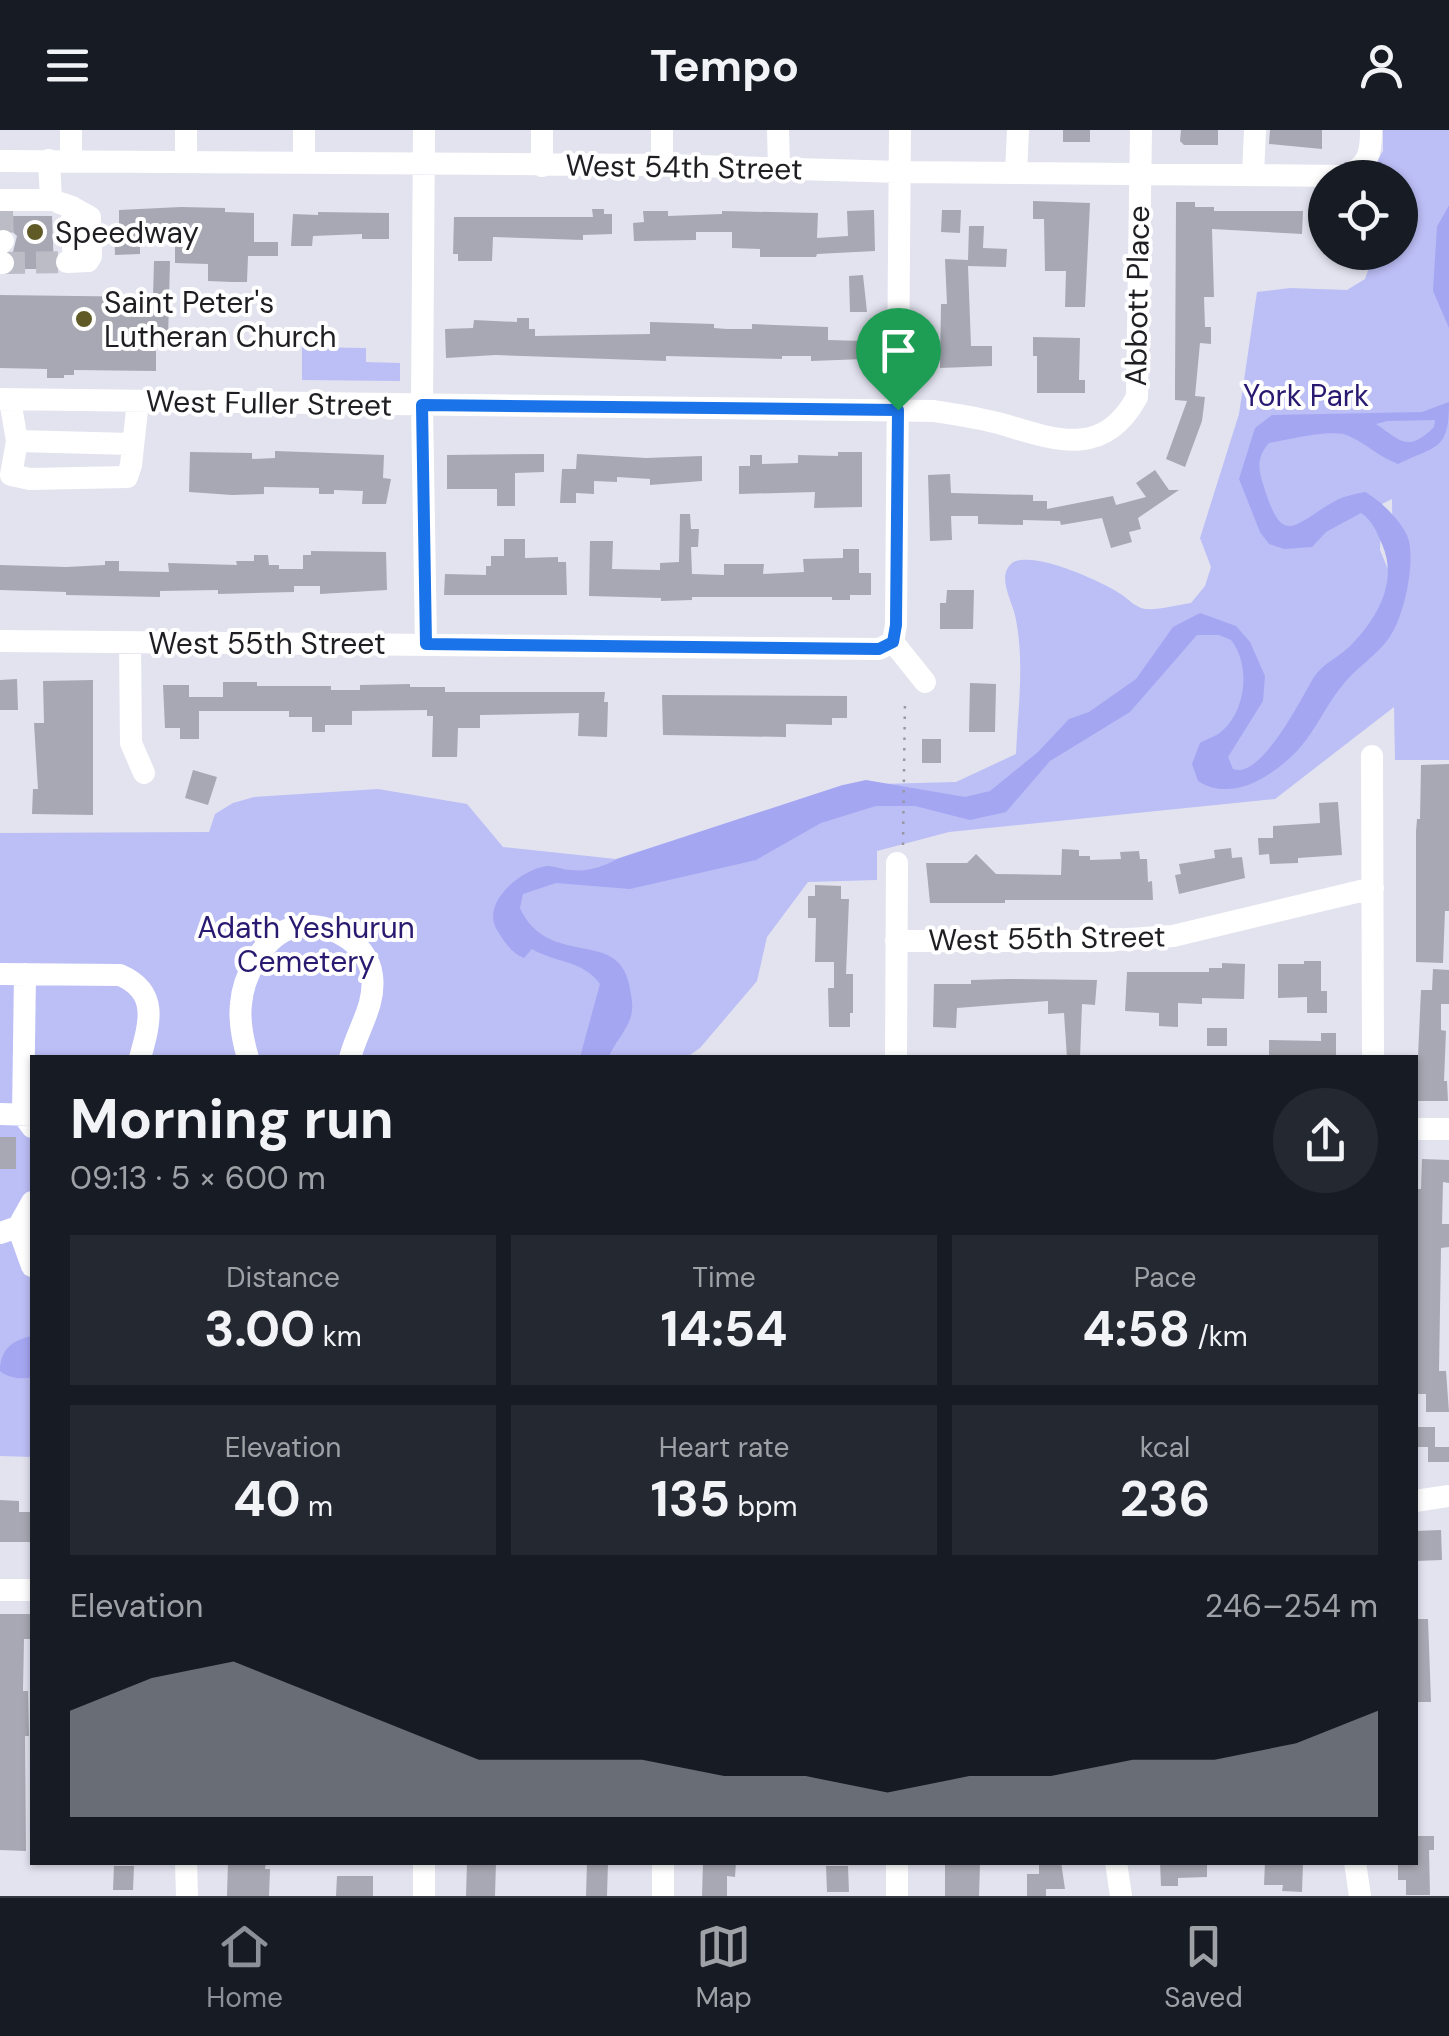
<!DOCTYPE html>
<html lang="en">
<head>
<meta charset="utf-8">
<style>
  :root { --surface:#171b24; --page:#242831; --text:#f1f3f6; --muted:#9ea1a6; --line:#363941; --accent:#8c9099 }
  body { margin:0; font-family:"DM Sans",sans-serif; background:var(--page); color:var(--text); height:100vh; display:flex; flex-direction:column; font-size:38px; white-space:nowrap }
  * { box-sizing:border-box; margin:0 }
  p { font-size:32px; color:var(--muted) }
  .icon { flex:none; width:55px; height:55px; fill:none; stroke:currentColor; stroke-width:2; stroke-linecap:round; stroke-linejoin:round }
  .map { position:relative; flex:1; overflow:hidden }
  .panel { position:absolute; left:30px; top:925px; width:1388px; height:810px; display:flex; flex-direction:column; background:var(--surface); border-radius:0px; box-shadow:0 2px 8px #0004 }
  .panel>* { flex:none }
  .tools { position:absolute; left:1308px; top:30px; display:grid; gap:20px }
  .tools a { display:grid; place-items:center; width:110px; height:110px; border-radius:50%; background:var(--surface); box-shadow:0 2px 8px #0004; font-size:50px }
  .pin { position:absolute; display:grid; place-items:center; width:85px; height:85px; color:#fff; margin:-102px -42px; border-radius:50% 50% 50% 0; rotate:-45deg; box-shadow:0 0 10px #0007 }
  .pin .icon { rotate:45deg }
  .round { display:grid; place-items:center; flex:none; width:105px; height:105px; border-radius:52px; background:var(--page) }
  .headline { display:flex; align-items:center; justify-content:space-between; height:170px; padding:0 40px }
  h1 { font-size:55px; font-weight:700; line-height:75px }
  .metrics { display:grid; grid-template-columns:repeat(3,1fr); gap:15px; height:170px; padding:10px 40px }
  .metrics div { display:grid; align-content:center; border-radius:0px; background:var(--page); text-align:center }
  .metrics b { font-size:50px; font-weight:700 }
  .metrics small { font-size:28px; font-weight:400 }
  .metrics p { font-size:28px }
  .chart { height:280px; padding:20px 40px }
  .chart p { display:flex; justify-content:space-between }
  .chart svg { width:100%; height:180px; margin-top:10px; fill:var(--accent); opacity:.7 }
  header { display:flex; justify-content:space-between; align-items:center; height:130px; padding:0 40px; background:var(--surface); font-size:45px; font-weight:700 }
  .tabs { display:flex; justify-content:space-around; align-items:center; height:140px; border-top:2px solid var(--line); background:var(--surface); font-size:28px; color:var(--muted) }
  .tabs a { display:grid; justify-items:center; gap:5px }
  .tabs .active { color:var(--accent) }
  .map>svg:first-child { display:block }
</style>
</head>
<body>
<header><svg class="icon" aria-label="menu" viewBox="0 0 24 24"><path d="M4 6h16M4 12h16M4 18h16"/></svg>Tempo<svg class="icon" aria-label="person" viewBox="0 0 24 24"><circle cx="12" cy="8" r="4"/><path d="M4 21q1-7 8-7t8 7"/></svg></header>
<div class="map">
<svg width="1449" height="1766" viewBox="0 0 1449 1766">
  <rect width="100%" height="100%" fill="#e2e3ef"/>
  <path fill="#bcbef6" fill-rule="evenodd" d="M1383,0H1449V75L1437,96L1449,134V630H1395L1394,577L1275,669L949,702L877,721V750L808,752L767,807L757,851L700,918L687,927L32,928V1327L0,1326V703L209,702L215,684L233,673L254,667L378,659L467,674L503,717L616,729L843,655L956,652L1016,624C1018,579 1025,530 1015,485C1012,471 997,447 1011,434C1029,418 1101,451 1119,463C1128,468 1134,477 1145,479C1159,480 1177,475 1191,473L1205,456L1211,437L1200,408L1239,284L1257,162L1290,158L1347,160L1365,149L1374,123L1400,122V48L1387,47V42H1371L1383,21ZM1392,369L1393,449H1392L1380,420L1382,374Z
    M302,217L366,218V232L400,233V251L302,250Z"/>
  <path fill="#a5a6f2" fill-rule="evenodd" d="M1449,75V198L1433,161L1437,96Z
    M1449,272C1449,320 1438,315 1398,334C1379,327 1367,314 1349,306C1332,298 1288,310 1269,313C1256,328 1258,339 1264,357C1283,419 1294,394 1335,371C1344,366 1355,364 1365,362C1380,370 1399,389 1407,405C1417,429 1404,488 1389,508C1377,525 1359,536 1346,551C1327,572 1317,599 1298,620C1273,646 1232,673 1198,651L1192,634L1200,613C1206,609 1217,606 1222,601C1246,581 1251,535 1231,510L1219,505H1197L1130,582L1050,631L1006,682L970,690L915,676H876L821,693L756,730L630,759L556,753L523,764L520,778C548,839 618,798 629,854C631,865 634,875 631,886C627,901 614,913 609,927H580L600,854C583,830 555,833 532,819L524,828C511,823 504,811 497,800C480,773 522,738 548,736C555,736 564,740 571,740C587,742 603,737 617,729L843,655L866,650L965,667L990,661L1038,622L1069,589L1089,582L1136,549L1173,497L1200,483L1236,496L1250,512L1265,546L1263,571L1228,627L1233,639C1261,650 1301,569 1314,547C1323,533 1338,528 1349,517C1376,490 1399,453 1382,414C1376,401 1373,391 1361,383L1326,402L1312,417L1284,419L1269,414L1260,402L1239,349L1255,298L1272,285L1422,282ZM1435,290L1434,297C1408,323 1401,311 1376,294L1387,291Z
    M32,1206V1247C23,1250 8,1248 0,1241C0,1220 12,1210 32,1206Z"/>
  <path fill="#a7a8b3" d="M1063,0H1090V12H1063Z
    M1181,0H1218V15H1184L1180,11Z
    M1270,0H1322V19L1269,14Z
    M1033,71L1090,73L1085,177H1065L1066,141H1045L1044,89H1033Z
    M1176,72H1195V77H1214V81H1303L1302,104L1212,99L1214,167H1204L1205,197H1211V214L1200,213L1195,266L1205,267L1202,291L1185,337L1166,329L1187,271L1175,270V260Z
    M181,77L225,78V82L254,83V112H278V126H248L247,152H232L208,151V134L175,133V105L140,106V124L115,125L114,100H119V80Z
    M592,79H604V84H612V104L583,105V110L493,107L492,131H458V124H453L454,87H593Z
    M874,80L875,121L817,124L816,127H760V119L732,118V102H696V110L634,111L633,93L644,92L643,81H668V86L722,84V81L818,83L817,108L848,106L847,81Z
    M942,80H961L960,103L941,102Z
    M318,82L389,83V109H362V104L313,106L312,116H291L293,84L318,85Z
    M0,86H52L54,139H17L18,132L13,122L17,106L8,97L0,96Z
    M969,96H984L983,118L1007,119L1006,137L968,136L971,216H992V236L940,238L941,174H947L945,129L968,130Z
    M154,131H170L168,210H156V241L74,240V245H64V248H47V239L0,238V165L153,167Z
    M863,145L867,182H850L849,146Z
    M517,188H529V199H535V206L650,204V192L714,194V198L727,199H752V194L828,197V210L864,211V229L811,231V226H782V229L666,226V231L495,225L446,228L445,199L473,198L474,190L517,192Z
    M1033,207L1080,208L1079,250H1085V263H1037V226H1033Z
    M275,321L384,325L383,348L391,349L386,374H362L363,361L334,360V364H319V358L264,357V364L232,365L189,362L190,322L252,323V329L275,328Z
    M838,322H862V377L814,378L815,362L739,364V336H750V325H762V334L798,333V325L838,326Z
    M544,324V342L515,343V376H497V359H447V325Z
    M577,324L646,328L702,326V351L650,355V349L617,347V352L594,351V364L576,363V373H560L562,339H576Z
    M1155,340L1169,360H1179L1138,388L1141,399L1129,402L1132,412L1111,418L1102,388L1061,395L1060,391L1023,390V395L978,394V386H951L952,410L930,411L928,345L950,344L951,363L1033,365V371H1047V379L1113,366L1116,375L1146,367L1136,353Z
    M680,384H690L691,399H699L698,417H691L692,444L724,445V434H764L763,444L804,442L803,429L843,428V419H859V443H871V465H850V470H832V467H692V470L661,471V468L589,466L590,411H613L612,439L660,440V433L679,432Z
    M504,409H525V428L558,427V432H566L567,465H444L445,444L486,445V436H491V426H504Z
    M311,421L386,422L387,460L320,464V456H294V462L218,464V460L160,461V467L66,465V462L0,460V435L66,437L105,435V431H119V441L169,442L168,433L237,435L236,431H254V425H268L269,435H279V439H303V425H311Z
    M947,460H974L973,499H940V473H946Z
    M17,549L18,580H0V550Z
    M93,550V685L32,684L33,659H38L34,593H44L43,551Z
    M223,552H257V556H331V560H360V555L410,554V557H445V562H605L604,572H608L607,607L578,606L579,583L480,585V598H458L457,627H432L433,586H427V580L352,581V595H325V602H312V587H289V581H199V609H180V598H165L163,555H189V567H223Z
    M970,553L996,554L995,602H969Z
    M662,565L847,566V588H832V595L786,594V607L663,605Z
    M922,609H941V633H922Z
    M1449,634V781H1445L1443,833L1416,832V701L1417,689H1420L1421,635Z
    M193,640L217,647L208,675L185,668Z
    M1338,672L1342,725L1298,728V733L1270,734L1269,724L1259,725L1258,708H1273V696L1320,693L1319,673Z
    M1231,718L1232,728L1242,727L1245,748L1179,764L1175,745L1181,744L1179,734L1215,728L1214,720Z
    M1062,719L1079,720V726H1090V730L1121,729L1120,722L1139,721L1140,729H1147L1148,752L1152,751L1153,770H1005V773H930L926,733H967L976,724L996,744L1061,745Z
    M815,755L841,756V769H849L846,844H853V883H850V897H829L828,858H834V832H815L816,788H808V766H815Z
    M1304,831H1321V861H1327V883H1307V867L1278,868V834H1304Z
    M1222,833L1245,834L1244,869L1202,868V874L1178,873V897L1159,896V883L1125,881L1127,842H1209V838H1222Z
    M1433,839L1449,840V874H1441V900L1446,901L1444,951H1447L1448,971H1416L1421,860H1432Z
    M1008,849L1097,850L1095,875L1082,874L1080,928H1067L1064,883L1048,884V871L957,878L956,898L933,897L934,854H971V850Z
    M1207,898H1227V916H1207Z
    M1321,903H1336V928H1269V910L1321,911Z
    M0,1007H16V1039H0Z
    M1422,1029L1449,1030V1053L1443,1052L1442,1094H1449V1117L1441,1118L1439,1241H1446L1449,1282H1426V1264H1416L1415,1086L1416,1059H1421Z
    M1415,1297H1435V1317H1449V1332H1428V1317H1415Z
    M0,1370L19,1371V1382H32V1412H0Z
    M1441,1400L1442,1430L1415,1431V1401Z
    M0,1484H32V1509H24L23,1561H28L29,1606H25L26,1721L0,1720Z
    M1415,1489H1428L1431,1572H1415Z
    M1415,1706H1434V1720H1429L1430,1765H1406V1750H1398V1732H1415Z
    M228,1732H266L265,1739H270L269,1766H227Z
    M467,1732H496L495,1766H466Z
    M587,1732H608L607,1766H586Z
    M703,1732H736L735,1747L727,1746V1766H702Z
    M1039,1732H1061L1065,1759H1046V1766H1027V1744H1039Z
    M1160,1732H1207V1747L1178,1748V1756H1161Z
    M1265,1732H1303L1302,1762L1282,1761L1283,1755H1264Z
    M945,1733L980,1734L979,1766H945Z
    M114,1736H134L133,1760H113Z
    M826,1736H848L849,1762H827Z
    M337,1746H373V1766H336Z"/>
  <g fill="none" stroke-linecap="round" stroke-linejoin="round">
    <path stroke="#bbbcc6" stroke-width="22" stroke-dasharray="22 11" stroke-linecap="butt" d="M2,81L3,111
      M3,133L67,132"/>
    <path stroke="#9798a1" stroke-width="2.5" stroke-dasharray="2.5 8" stroke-linecap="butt" d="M903,715L905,570"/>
    <path stroke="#fff" stroke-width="22" d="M71,0V30
      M186,0V32
      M304,0V33
      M424,0L422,275L426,514
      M542,0V36
      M662,0V35
      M778,0L779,37
      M0,31L662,35L900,42L1348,46C1369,33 1371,24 1371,0
      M1016,43L1018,0
      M1253,45L1255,0
      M0,70H51L49,30
      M60,73L72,77L73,118
      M0,114L3,111
      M67,132L88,131L91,126L90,87L72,77
      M0,133H3
      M0,269L934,281C958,285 982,288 1005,295C1060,312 1105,326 1137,267L1141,0
      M10,270L17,311L11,345L30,349L127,347L131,335L138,271
      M17,311L132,314
      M0,511L879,519L893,512
      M893,512L896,495L900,0
      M893,512L925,552
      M130,513L131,613L144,643
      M1372,626L1373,928
      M896,811H1101L1173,806L1373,758
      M0,844L120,845C159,862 150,892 140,928
      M25,844L23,985L32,997
      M248,928C243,911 239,891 241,874C243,847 263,808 289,799C324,787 368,811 372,846C376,875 357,900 350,928
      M896,928L897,733
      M0,984L32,985
      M1415,999H1449
      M18,1097L32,1136
      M0,1103L18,1097L32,1072
      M1415,1371L1449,1366
      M0,1460H32
      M186,1732L187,1766
      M424,1732V1766
      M663,1732V1766
      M1116,1732L1121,1766
      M1355,1732L1360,1766
      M897,1766V1732"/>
  </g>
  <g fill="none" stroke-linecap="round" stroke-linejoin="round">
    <g stroke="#fff" stroke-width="20">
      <path id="route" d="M422,275L898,280L896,495L893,512L879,519L426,514Z"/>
    </g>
    <use href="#route" stroke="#1a73e8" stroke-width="12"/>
  </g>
  <g fill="#5f5a26" stroke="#fff" stroke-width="4">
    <circle cx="35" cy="102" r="10"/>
    <circle cx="84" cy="189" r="10"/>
  </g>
  <g text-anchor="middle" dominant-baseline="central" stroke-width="8" stroke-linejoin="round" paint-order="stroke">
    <g font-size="30" fill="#1f1f23" stroke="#fff">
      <text transform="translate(684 37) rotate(1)">West 54th Street</text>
      <text transform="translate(1137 166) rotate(-89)">Abbott Place</text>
      <text transform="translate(269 273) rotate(1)">West Fuller Street</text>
      <text x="267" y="513">West 55th Street</text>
      <text transform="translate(1047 808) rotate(-1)">West 55th Street</text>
    </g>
    <g font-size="30" fill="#1f1f23" stroke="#fff" text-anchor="start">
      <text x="55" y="102">Speedway</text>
      <text x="104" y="172">Saint Peter's<tspan x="104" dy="34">Lutheran Church</tspan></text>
    </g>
    <g font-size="30" fill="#2a1970" stroke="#fff">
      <text x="1306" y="265">York Park</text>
      <text x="306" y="797">Adath Yeshurun<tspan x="306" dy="34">Cemetery</tspan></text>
    </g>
  </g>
</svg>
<div class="tools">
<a><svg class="icon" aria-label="locate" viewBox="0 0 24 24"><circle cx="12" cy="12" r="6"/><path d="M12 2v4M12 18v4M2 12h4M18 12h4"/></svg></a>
</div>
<div class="pin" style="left:898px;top:280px;background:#1e9e55"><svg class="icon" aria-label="arrive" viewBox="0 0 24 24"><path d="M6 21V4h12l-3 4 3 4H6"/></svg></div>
<section class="panel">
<div class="headline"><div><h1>Morning run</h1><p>09:13 · 5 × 600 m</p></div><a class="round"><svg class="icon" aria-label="share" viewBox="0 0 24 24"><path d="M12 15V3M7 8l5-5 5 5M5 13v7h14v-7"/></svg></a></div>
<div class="metrics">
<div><p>Distance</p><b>3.00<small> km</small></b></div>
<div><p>Time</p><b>14:54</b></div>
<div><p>Pace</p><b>4:58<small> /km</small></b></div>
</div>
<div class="metrics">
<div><p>Elevation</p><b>40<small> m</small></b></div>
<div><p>Heart rate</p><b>135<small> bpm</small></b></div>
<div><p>kcal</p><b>236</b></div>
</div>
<div class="chart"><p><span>Elevation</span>246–254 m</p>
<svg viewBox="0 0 160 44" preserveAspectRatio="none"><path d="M0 44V18L10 10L20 6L30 14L40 22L50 30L60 30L70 30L80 34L90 34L100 38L110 34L120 34L130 30L140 30L150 26L160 18V44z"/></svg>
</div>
</section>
</div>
<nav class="tabs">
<a class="active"><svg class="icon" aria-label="home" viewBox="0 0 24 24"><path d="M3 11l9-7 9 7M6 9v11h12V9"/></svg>Home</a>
<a><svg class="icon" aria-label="map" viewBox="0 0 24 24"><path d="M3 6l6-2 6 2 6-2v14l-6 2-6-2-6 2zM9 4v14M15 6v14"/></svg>Map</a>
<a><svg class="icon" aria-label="saved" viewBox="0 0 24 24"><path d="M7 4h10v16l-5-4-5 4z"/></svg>Saved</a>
</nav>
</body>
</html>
